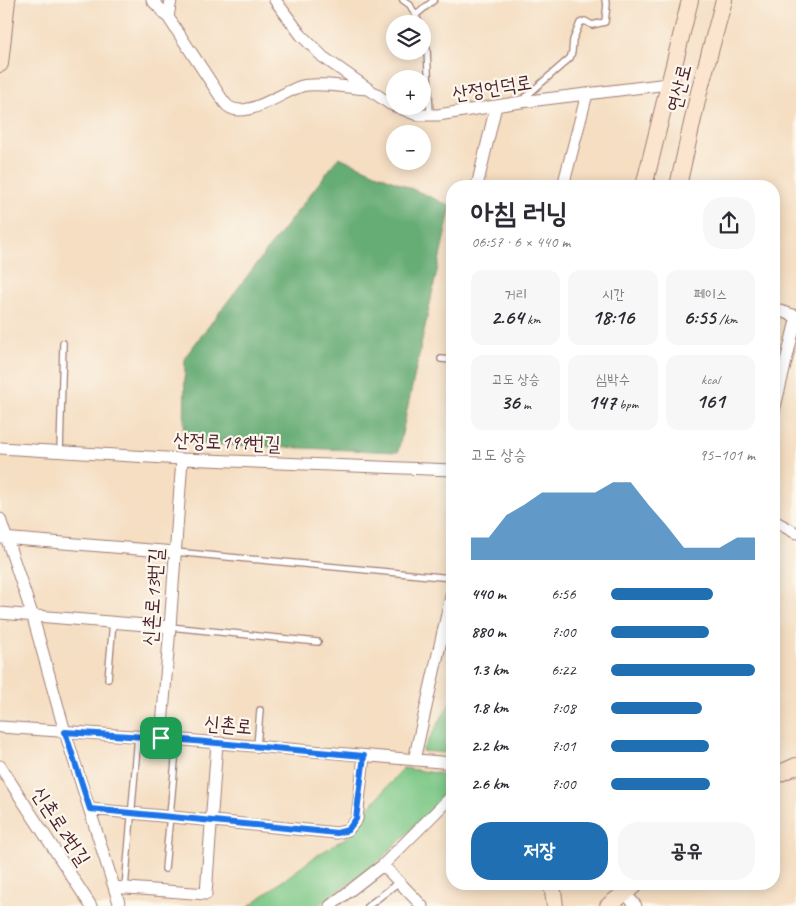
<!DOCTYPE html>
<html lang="ko">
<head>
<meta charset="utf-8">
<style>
  :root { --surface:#fff; --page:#f7f7f7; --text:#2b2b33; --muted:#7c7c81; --accent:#1f6fb2 }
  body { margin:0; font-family:Caveat,"Poor Story",sans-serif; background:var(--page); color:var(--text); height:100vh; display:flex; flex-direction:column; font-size:19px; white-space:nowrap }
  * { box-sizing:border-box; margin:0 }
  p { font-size:16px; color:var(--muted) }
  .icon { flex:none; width:28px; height:28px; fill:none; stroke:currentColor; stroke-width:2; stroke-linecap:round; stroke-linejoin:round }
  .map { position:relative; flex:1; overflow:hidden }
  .sheet { position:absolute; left:446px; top:180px; width:334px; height:710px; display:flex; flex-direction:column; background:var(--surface); border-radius:20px; box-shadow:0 2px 12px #0003 }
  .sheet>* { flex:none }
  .controls { position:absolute; left:386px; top:15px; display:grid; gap:10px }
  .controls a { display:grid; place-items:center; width:45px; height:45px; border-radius:50%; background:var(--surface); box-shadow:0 2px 12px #0003; font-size:25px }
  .pin { position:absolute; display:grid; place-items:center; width:42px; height:42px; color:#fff; margin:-21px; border-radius:10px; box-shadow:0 2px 8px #0006 }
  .round { display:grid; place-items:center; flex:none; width:52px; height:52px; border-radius:20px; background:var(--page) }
  .overview { display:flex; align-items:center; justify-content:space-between; height:85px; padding:0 25px }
  h1 { font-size:28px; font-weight:700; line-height:38px }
  .metrics { display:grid; grid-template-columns:repeat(3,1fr); gap:8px; height:85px; padding:5px 25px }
  .metrics div { display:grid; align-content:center; border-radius:12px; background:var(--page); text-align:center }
  .metrics b { font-size:21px; font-weight:700 }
  .metrics small { font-size:14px; font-weight:400 }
  .metrics p { font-size:14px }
  .chart { height:140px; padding:10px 25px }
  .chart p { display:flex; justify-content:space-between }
  .chart svg { width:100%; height:90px; margin-top:5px; fill:var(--accent); opacity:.7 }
  .button { display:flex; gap:10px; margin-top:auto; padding:10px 25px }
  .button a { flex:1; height:58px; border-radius:20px; background:var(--accent); color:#fff; font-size:20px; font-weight:700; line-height:58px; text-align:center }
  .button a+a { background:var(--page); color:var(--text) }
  ul { padding:0 25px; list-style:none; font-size:16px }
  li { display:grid; grid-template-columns:80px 60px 1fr; align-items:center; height:38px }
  li i { height:12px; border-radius:6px; background:var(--accent) }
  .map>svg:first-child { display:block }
</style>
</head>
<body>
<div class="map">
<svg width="796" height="906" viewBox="0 0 796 906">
  <rect width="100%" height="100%" fill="#fbf7ec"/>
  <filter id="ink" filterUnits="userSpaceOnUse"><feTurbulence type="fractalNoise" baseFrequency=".02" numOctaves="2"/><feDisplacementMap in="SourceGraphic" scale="10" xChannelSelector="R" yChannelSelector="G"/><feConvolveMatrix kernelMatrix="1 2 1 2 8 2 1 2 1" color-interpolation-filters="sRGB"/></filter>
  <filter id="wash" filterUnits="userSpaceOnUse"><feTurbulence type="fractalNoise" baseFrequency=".0096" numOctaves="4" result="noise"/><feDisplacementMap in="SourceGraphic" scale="20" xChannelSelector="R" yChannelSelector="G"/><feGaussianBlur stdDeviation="1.12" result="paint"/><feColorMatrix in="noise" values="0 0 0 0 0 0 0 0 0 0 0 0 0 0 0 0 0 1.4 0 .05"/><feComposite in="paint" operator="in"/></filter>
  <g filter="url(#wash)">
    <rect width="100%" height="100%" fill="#f5dec2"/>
    <path fill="#7dc887" stroke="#647459" d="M452,700V753L422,751Z
      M403,768L448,775L452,790L384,856L362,874L317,906H249L316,856L352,834L358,828L364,814Z"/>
    <path fill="#66ac74" stroke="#586650" d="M339,157L451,206L398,452L184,443L185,357Z"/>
  </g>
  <g filter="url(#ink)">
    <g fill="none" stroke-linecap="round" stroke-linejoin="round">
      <g stroke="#a07e76" stroke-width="8">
        <path id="lane" d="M403,0L410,5L420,24
          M416,15L434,0
          M422,33L427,49L430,115
          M522,100L570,58L572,52L573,40L580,23L585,21L592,25L605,22L607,4L605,0
          M441,359L452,360
          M60,452L63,343
          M175,552L452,578
          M170,627L318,642
          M108,679L113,622
          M257,746L260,710
          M165,869L177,739
          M125,888L138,736
          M368,906L399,882"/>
      </g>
      <g stroke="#a07e76" stroke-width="13">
        <path id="street" d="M152,0L168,17L224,102C240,125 281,92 302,86C318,82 351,88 368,89
          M275,0L301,35L323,57L390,104L417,115H438L521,102L668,84
          M168,17L171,0
          M477,186L496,106
          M563,186L587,94
          M774,309L796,316
          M774,411L796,320
          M0,448L182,459L452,470
          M0,519L32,614L65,732L120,906
          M774,521L796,533
          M2,538L175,552
          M0,613L170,627
          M0,727L161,738L452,763
          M161,738L170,627L182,459
          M414,760L452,592
          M0,766L91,906
          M90,809L337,833L348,830L357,819L364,756
          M383,865L422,906
          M114,887L206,894L217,743
          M625,893L636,906
          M330,906L383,865L452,796"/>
      </g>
      <g stroke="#a07e76" stroke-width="18">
        <path id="secondary" d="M0,64L7,0
          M644,186L690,0
          M678,186L699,92L724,0
          M774,776L796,766
          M552,884L555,906
          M608,906L636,884"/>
      </g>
      <use href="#lane" stroke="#fff" stroke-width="5.5"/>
      <use href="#street" stroke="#fff" stroke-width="11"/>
      <use href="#secondary" stroke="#fbe5cf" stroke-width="16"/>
    </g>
  </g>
  <g fill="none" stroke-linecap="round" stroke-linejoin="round" filter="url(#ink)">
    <g stroke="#fff" stroke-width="10">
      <path id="route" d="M65,732L161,738L364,756L356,819L348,830L337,833L90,809Z"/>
    </g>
    <use href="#route" stroke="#1a73e8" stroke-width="6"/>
  </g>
  <g text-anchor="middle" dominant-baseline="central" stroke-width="4.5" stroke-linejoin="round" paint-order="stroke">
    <g font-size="20" fill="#4a1f2b" stroke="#fbf7ec">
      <text transform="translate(492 88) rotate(-9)">산정언덕로</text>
      <text transform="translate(679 88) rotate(-76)">연산로</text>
      <text transform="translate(227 442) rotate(2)">산정로199번길</text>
      <text transform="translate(153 597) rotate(-86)">신촌로13번길</text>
      <text transform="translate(228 725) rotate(5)">신촌로</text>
      <text transform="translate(61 826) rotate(57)">신촌로2번길</text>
    </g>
  </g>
</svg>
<div class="controls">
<a><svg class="icon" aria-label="layers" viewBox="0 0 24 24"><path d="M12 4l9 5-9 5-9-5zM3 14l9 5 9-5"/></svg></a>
<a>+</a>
<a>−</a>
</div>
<div class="pin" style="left:161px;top:738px;background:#1e9e55"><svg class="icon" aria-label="arrive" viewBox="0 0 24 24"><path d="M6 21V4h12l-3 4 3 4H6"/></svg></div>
<section class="sheet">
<div class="overview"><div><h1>아침 러닝</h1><p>06:57 · 6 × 440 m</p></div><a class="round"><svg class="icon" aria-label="share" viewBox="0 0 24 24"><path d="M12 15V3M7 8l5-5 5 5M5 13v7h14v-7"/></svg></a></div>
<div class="metrics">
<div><p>거리</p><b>2.64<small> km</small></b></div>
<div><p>시간</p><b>18:16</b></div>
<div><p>페이스</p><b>6:55<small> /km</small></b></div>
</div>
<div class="metrics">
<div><p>고도 상승</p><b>36<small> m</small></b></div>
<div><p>심박수</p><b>147<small> bpm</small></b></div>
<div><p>kcal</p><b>161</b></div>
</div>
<div class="chart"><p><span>고도 상승</span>95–101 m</p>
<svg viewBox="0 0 160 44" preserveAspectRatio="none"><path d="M0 44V33L10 33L20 22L30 17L40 11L50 11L60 11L70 11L80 6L90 6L100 17L110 27L120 38L130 38L140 38L150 33L160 33V44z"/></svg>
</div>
<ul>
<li><b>440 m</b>6:56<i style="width:71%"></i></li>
<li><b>880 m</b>7:00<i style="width:68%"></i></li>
<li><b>1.3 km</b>6:22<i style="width:100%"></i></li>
<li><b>1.8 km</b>7:08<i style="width:63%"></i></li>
<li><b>2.2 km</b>7:01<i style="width:68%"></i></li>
<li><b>2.6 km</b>7:00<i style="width:69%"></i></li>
</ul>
<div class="button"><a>저장</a><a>공유</a></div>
</section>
</div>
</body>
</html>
